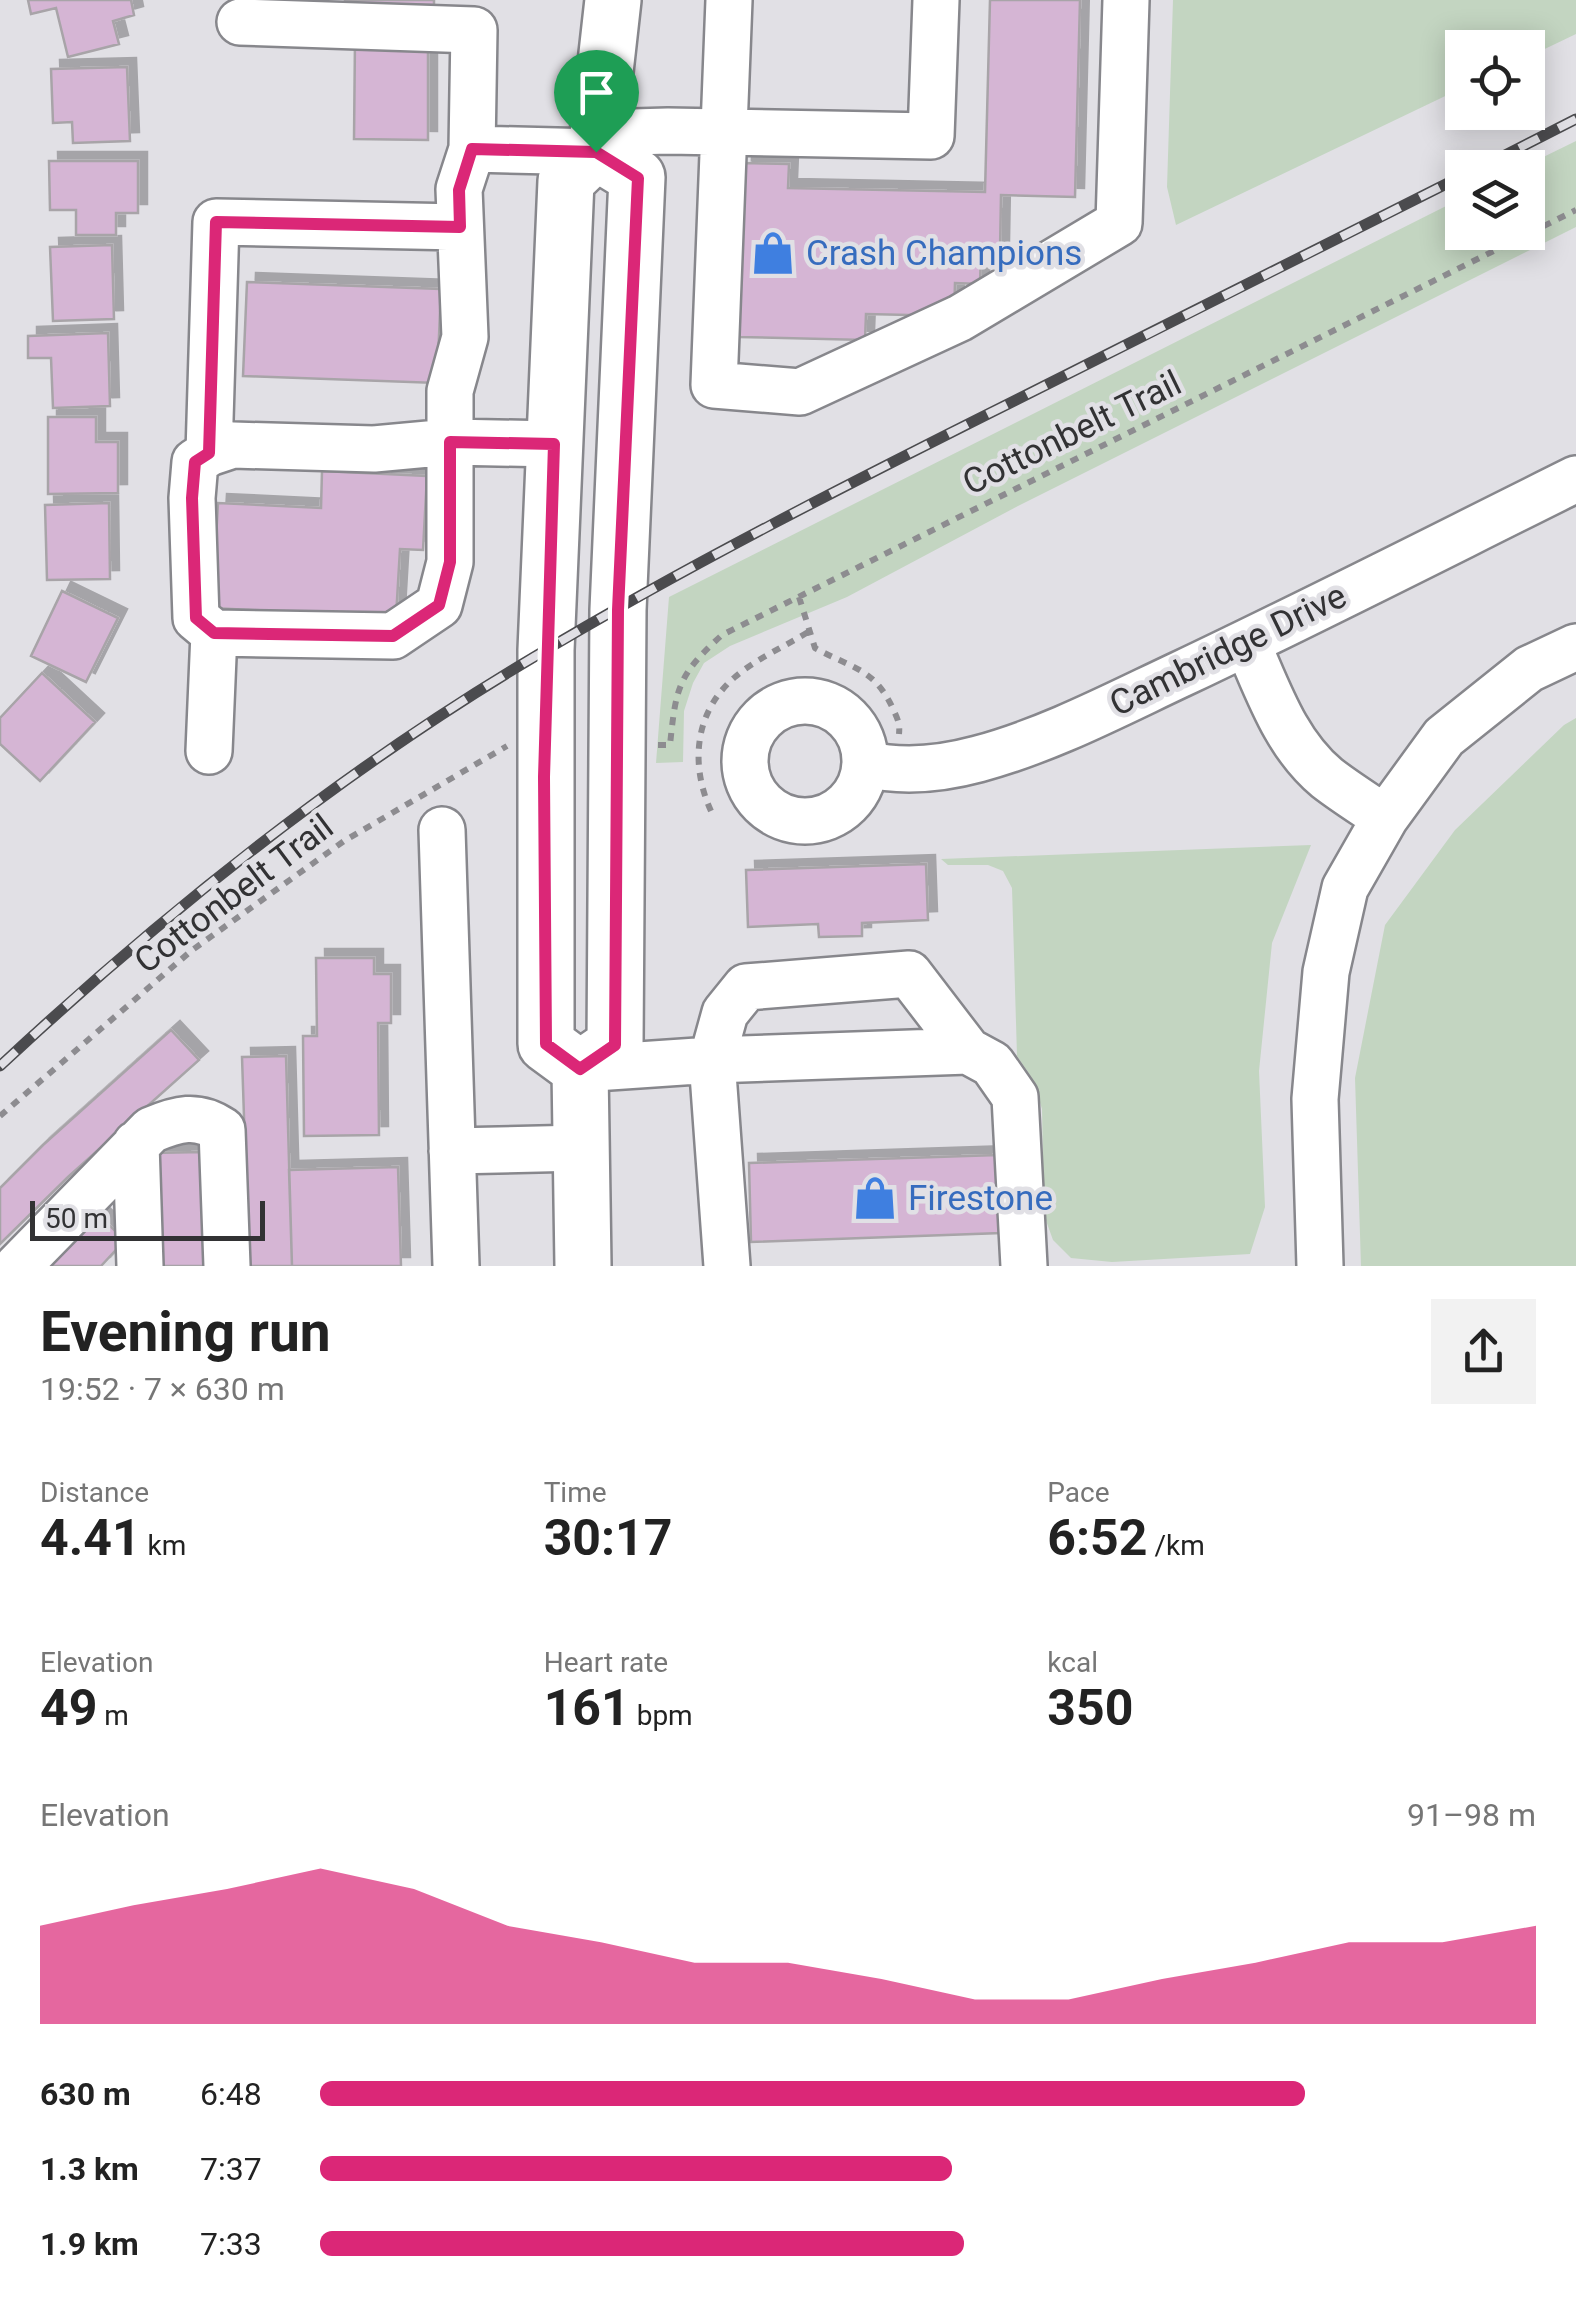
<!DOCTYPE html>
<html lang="en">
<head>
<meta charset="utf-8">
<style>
  :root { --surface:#fff; --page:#f2f2f2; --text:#222; --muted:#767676; --accent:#db2777 }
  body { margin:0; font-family:Roboto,sans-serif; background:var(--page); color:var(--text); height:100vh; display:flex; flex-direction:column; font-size:38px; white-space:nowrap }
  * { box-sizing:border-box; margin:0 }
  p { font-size:32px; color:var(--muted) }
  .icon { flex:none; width:55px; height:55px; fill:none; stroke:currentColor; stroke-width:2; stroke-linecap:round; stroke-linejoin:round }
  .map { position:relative; height:1266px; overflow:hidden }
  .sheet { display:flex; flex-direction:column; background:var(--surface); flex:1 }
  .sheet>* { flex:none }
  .fabs { position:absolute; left:1445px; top:30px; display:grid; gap:20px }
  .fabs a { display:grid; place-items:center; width:100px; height:100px; border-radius:0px; background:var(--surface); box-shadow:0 5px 25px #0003; font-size:50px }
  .scale { position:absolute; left:30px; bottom:25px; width:235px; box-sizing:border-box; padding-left:10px; border:5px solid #323234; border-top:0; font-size:28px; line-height:35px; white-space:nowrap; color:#323234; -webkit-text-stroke:8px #e1e0e5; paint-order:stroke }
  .pin { position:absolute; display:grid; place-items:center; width:85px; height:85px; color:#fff; margin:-102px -42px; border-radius:50% 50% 50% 0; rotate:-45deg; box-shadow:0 0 10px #0007 }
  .pin .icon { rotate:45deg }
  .round { display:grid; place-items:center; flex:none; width:105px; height:105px; border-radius:0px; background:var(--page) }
  .summary { display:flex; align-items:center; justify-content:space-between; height:170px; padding:0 40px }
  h1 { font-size:55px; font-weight:700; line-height:75px }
  .stats { display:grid; grid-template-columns:repeat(3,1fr); gap:15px; height:170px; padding:10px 40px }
  .stats div { display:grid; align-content:center }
  .stats b { font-size:50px; font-weight:700 }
  .stats small { font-size:28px; font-weight:400 }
  .stats p { font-size:28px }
  .chart { height:280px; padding:20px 40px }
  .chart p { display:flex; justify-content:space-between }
  .chart svg { width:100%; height:180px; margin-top:10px; fill:var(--accent); opacity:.7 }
  ul { padding:0 40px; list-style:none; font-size:32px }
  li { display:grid; grid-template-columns:160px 120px 1fr; align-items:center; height:75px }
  li i { height:25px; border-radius:12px; background:var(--accent) }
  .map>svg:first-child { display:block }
</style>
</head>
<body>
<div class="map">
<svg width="1576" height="1266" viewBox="0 0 1576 1266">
  <defs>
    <filter id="shadow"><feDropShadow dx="9" dy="-9" stdDeviation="0" flood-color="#0004"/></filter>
  </defs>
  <rect width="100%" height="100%" fill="#e1e0e5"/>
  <path fill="#c3d5c1" d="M1173,0H1576V34L1528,57V48H1462V88L1176,225L1167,187Z
    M1576,141V227L1018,506L847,597L730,646L704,663L693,683L684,711L683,762L656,763L669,597L1462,198V232H1528V168L1523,167Z
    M1576,718V1266H1361L1355,1078L1385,925L1455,830L1564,725Z
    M1311,845L1272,943L1259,1071L1265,1207L1250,1254L1112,1262L1071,1258L1053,1240L1044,1215L1042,1109L1033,1080L1017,1056L1012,888L1003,871L988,865H948L941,859Z"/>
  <path fill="#d5b5d4" stroke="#a8a4a8" stroke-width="2.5" filter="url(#shadow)" d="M28,0H131L134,15L113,21L119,44L68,57L56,8L31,14Z
    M345,0H434V5L345,4Z
    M990,0H1080L1075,197L1001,195L1000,251H981L980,284L955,283L954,316L866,314L865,340L739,337L743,163L789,164L788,188L985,192Z
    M355,39H428V140L354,139Z
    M127,67L130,141L73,143L72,122L53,123L51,69Z
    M49,161H138V213H116V235H76V210H50Z
    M112,245L114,319L53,321L50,247Z
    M247,282L441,289L437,383L243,376Z
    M108,333L110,406L53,408L51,358H28V336Z
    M48,417H96V442H118V493L48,494Z
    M322,471L427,476L423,550L400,549L396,617L212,608L218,503L321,508Z
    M109,503L110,579L47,580L45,505Z
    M62,591L118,618L86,682L31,656Z
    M42,673L95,722L40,781L0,744V718Z
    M926,864L928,920L862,923V936L819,937L818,924L748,927L746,870Z
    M316,958H374V974H391V1023H378L379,1135L304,1136L303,1036H317Z
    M171,1030L199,1060L68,1177L0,1244V1188L43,1145Z
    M286,1056L292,1266H249L242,1057Z
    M202,1152L205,1266H154L151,1153Z
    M998,1155L1001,1233L751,1242L749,1163Z
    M398,1167L401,1266H292L289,1170Z
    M93,1210L125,1240L101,1266H40Z"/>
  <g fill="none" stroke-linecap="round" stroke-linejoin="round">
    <g stroke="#87878c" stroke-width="50">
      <path id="minor" d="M729,0L714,385L800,392L960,318L1119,223L1126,0
        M240,22L474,30L472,149L596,152
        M598,133L668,131L931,136L936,0
        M472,149L459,189L465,337L450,391V562L439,605L393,636L214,633L196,618L192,498L195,462L209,453L233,445L374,449L450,442L554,444
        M209,453L216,222L460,227
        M1247,643C1268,690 1285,743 1327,778C1345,792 1366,805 1385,818
        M745 761a60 60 0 1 1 120 0a60 60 0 1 1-120 0Z
        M209,751L214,633
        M866,764C903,773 941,769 978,759C1049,740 1115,705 1181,674C1314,611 1445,544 1576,479
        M442,830L456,1266
        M580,1069L712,1060L968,1051L992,1064L1015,1097L1024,1266
        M136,1144L140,1266
        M452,1151L581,1148
        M18,1266L151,1130C177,1119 197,1113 222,1130L227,1266
        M727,1266L712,1060L725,1013L746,987L909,974L968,1051
        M1320,1266L1315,1099L1326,972L1345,888L1385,818L1444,737L1529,669L1576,647"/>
    </g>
    <g stroke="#87878c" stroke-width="60">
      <path id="major" d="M580,1069L546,1044V650L566,181L596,152L613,0
        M580,1069L615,1045L618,610L637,177L596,152
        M580,1069L583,1266"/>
    </g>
    <path stroke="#8d8c90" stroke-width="6" stroke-dasharray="8 8" stroke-linecap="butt" d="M799,597L815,648C853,669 875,668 894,711C898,720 900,724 899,734
      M658,745H670C676,687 678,675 722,635L1576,210
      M711,811C690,765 694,712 735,677C756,659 784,647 808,632
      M0,1116L191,951L344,841L507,746"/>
    <use href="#minor" stroke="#fff" stroke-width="45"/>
    <use href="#major" stroke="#fff" stroke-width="55"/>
    <g stroke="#4b4b4e" stroke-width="11">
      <path id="rail" d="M1480,168L1576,119
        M0,1066C163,914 342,771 534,657C690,564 852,482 1014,401C1164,326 1313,251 1462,176"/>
    </g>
    <use href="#rail" stroke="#e1e0e5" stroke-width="8" stroke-dasharray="22" stroke-linecap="butt"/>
  </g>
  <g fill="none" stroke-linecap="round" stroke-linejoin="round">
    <g stroke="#fff" stroke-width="20">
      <path id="route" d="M472,149L596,152L638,178L618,610L615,1045L580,1069L546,1044L544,777L554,444L450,442V562L439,605L393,636L214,633L196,618L192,498L195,462L209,453L216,222L460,227L459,190Z"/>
    </g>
    <use href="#route" stroke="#db2777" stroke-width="12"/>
  </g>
  <defs>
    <g id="shop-bare" transform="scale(3.45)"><path d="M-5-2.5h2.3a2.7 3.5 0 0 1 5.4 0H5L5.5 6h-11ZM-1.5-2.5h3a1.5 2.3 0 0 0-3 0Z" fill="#3f7fe0" stroke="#e1e0e5" stroke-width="2.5" paint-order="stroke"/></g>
  </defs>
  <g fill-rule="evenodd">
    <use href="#shop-bare" x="773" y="253"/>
    <use href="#shop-bare" x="875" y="1198"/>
  </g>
  <g text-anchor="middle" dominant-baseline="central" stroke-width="9" stroke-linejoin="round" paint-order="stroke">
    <g font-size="35" fill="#366cbe" stroke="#e1e0e5" text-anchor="start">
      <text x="806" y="253">Crash Champions</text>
      <text x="908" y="1198">Firestone</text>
    </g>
    <g font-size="35" fill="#323234" stroke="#e1e0e5">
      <text transform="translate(1072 433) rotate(-26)">Cottonbelt Trail</text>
      <text transform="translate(1228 650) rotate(-26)">Cambridge Drive</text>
      <text transform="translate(234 894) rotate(-37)">Cottonbelt Trail</text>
    </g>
  </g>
</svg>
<div class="fabs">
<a><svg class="icon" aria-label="locate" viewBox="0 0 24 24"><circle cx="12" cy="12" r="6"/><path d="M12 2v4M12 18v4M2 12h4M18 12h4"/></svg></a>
<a><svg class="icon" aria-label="layers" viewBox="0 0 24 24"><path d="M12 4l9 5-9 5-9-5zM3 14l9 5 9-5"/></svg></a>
</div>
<div class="scale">50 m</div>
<div class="pin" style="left:596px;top:152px;background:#1e9e55"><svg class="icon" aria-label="arrive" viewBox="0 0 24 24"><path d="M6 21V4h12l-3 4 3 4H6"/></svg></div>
</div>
<section class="sheet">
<div class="summary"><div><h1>Evening run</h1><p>19:52 · 7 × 630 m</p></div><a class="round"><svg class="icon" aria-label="share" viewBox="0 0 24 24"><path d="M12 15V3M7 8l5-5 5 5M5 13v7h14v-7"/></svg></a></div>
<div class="stats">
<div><p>Distance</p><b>4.41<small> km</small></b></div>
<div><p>Time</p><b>30:17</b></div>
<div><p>Pace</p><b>6:52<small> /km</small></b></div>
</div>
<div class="stats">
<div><p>Elevation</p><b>49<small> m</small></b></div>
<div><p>Heart rate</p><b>161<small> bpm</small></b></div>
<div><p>kcal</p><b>350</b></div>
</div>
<div class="chart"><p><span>Elevation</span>91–98 m</p>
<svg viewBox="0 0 160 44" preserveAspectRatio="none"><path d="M0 44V20L10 15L20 11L30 6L40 11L50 20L60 24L70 29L80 29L90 33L100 38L110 38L120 33L130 29L140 24L150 24L160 20V44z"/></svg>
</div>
<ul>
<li><b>630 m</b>6:48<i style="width:81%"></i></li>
<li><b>1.3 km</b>7:37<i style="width:52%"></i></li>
<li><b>1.9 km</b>7:33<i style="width:53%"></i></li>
</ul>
</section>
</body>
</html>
